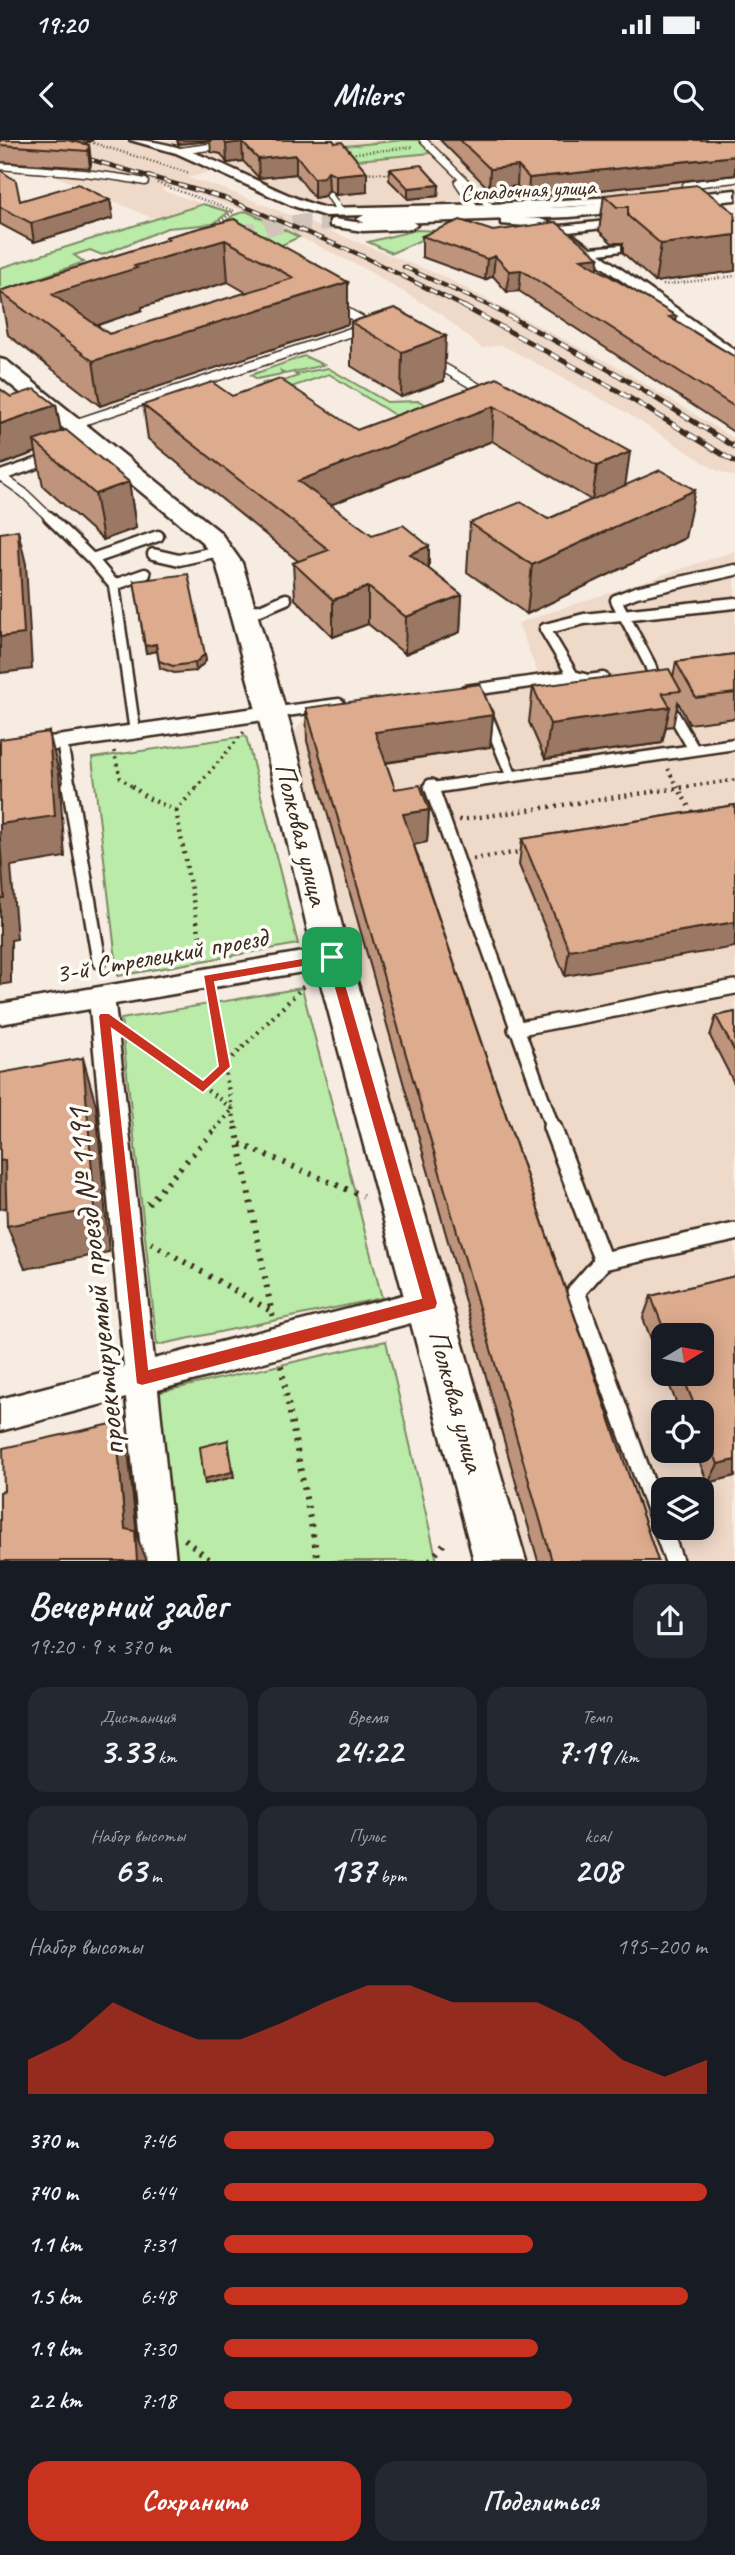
<!DOCTYPE html>
<html lang="ru">
<head>
<meta charset="utf-8">
<style>
  :root { --surface:#171b24; --page:#242831; --text:#f1f3f6; --muted:#9ea1a6; --accent:#c8321e }
  body { margin:0; font-family:Caveat,sans-serif; background:var(--page); color:var(--text); height:100vh; display:flex; flex-direction:column; font-size:26px; white-space:nowrap }
  * { box-sizing:border-box; margin:0 }
  p { font-size:23px; color:var(--muted) }
  .icon { flex:none; width:38px; height:38px; fill:none; stroke:currentColor; stroke-width:2; stroke-linecap:round; stroke-linejoin:round }
  .map { position:relative; height:1421px; overflow:hidden }
  .sheet { display:flex; flex-direction:column; background:var(--surface); flex:1 }
  .sheet>* { flex:none }
  .needle { width:46px; rotate:80deg }
  .fabs { position:absolute; left:651px; top:1183px; display:grid; gap:14px }
  .fabs a { display:grid; place-items:center; width:63px; height:63px; border-radius:14px; background:var(--surface); box-shadow:0 4px 18px #0003; font-size:35px }
  .pin { position:absolute; display:grid; place-items:center; width:60px; height:60px; color:#fff; margin:-30px; border-radius:14px; box-shadow:0 4px 10px #0006 }
  .round { display:grid; place-items:center; flex:none; width:74px; height:74px; border-radius:21px; background:var(--page) }
  .summary { display:flex; align-items:center; justify-content:space-between; height:119px; padding:0 28px }
  h1 { font-size:38px; font-weight:700; line-height:52px }
  .figures { display:grid; grid-template-columns:repeat(3,1fr); gap:10px; height:119px; padding:7px 28px }
  .figures div { display:grid; align-content:center; border-radius:18px; background:var(--page); text-align:center }
  .figures b { font-size:35px; font-weight:700 }
  .figures small { font-size:19px; font-weight:400 }
  .figures p { font-size:19px }
  .chart { height:196px; padding:14px 28px }
  .chart p { display:flex; justify-content:space-between }
  .chart svg { width:100%; height:126px; margin-top:7px; fill:var(--accent); opacity:.7 }
  .cta { display:flex; gap:14px; margin-top:auto; padding:14px 28px }
  .cta a { flex:1; height:80px; border-radius:21px; background:var(--accent); color:#fff; font-size:28px; font-weight:700; line-height:80px; text-align:center }
  .cta a+a { background:var(--page); color:var(--text) }
  ul { padding:0 28px; list-style:none; font-size:23px }
  li { display:grid; grid-template-columns:112px 84px 1fr; align-items:center; height:52px }
  li i { height:18px; border-radius:9px; background:var(--accent) }
  .status { display:flex; justify-content:space-between; align-items:center; height:49px; padding:0 35px; background:var(--surface); direction:ltr }
  .status svg { height:19px; fill:currentColor }
  header { display:flex; justify-content:space-between; align-items:center; height:91px; padding:0 28px; background:var(--surface); font-size:32px; font-weight:700 }
  .map>svg:first-child { display:block }
</style>
</head>
<body>
<div class="status"><b>19:20</b><svg viewBox="0 0 49 12"><path d="M0 12V9h3v3zM5 12V6h3v6zM10 12V3h3v9zM15 12V0h3v12zM26 1h20v11H26zM47 4h2v5h-2z"/></svg></div>
<header><svg class="icon" aria-label="back" viewBox="0 0 24 24"><path d="M15 5l-7 7 7 7"/></svg>Milers<svg class="icon" aria-label="search" viewBox="0 0 24 24"><circle cx="10" cy="10" r="6"/><path d="M15 15l6 6"/></svg></header>
<div class="map">
<svg width="735" height="1421" viewBox="0 0 735 1421">
  <rect width="100%" height="100%" fill="#f7ece2"/>
  <filter id="ink" filterUnits="userSpaceOnUse"><feTurbulence type="fractalNoise" baseFrequency=".0143" numOctaves="2"/><feDisplacementMap in="SourceGraphic" scale="14" xChannelSelector="R" yChannelSelector="G"/><feConvolveMatrix kernelMatrix="1 2 1 2 8 2 1 2 1" color-interpolation-filters="sRGB"/></filter>
  <g filter="url(#ink)">
    <path fill="#efd9c9" fill-rule="evenodd" d="M0,0H735V45L679,50L315,67L226,27L188,38L224,49L440,135L619,228L735,299V337L716,330L622,270L502,205L482,208L441,174L363,128L255,75L171,45L161,50L203,64L157,80L49,33L0,29Z
      M735,411V1421H526L291,595L305,579L542,544L518,483ZM663,1195H702V1234H663ZM663,1272H702V1311H663ZM663,1349H702V1388H663Z"/>
    <path fill="#bbeba9" stroke="#7b8a64" stroke-width="2" d="M404,0H420L432,13L357,20L345,6Z
      M203,64L229,72L213,84L167,88L102,115L90,110L74,115L84,122L0,152V128Z
      M246,71L299,97L271,110L220,85L234,75Z
      M416,90L441,91L392,113L368,102Z
      M304,216L324,225L285,234L281,231L282,234L257,239L251,235Z
      M328,228L387,262L419,261L433,269L404,281L329,234L176,287L260,250L263,242L278,243L298,236L295,234Z
      M246,596L298,804L118,836L92,618Z
      M302,848L382,1158L157,1205L121,879Z
      M386,1201L437,1421H174L156,1253Z"/>
    <g fill="none" stroke-linecap="round" stroke-linejoin="round">
      <path stroke="#d1c5bb" stroke-width="18" stroke-dasharray="18 9" stroke-linecap="butt" d="M213,102L275,85L366,79"/>
      <g stroke="#3b2a1e" stroke-width="9">
        <path id="lane-far4" d="M423,0L492,68
          M180,11L259,0
          M0,26C49,31 97,32 145,42
          M458,42L476,69
          M695,53L686,45L735,39
          M330,56L341,72
          M335,165L339,168"/>
      </g>
      <g stroke="#3b2a1e" stroke-width="11">
        <path id="lane-far3" d="M336,166L373,187
          M432,221L484,251
          M74,284L366,187
          M0,336L24,353L51,379"/>
      </g>
      <g stroke="#3b2a1e" stroke-width="15">
        <path id="lane-far2" d="M49,377L92,419L158,396
          M153,414L179,420L223,410
          M92,419L114,445
          M243,472L260,470L286,459
          M573,536L545,489L584,479L735,463
          M657,547L650,525L616,460L636,452L735,430
          M465,551L573,536L588,540L603,538
          M667,563L693,608
          M271,573L339,564
          M486,573L511,635
          M135,592L114,445L145,434
          M62,602L70,648
          M432,648L735,604"/>
      </g>
      <g stroke="#3b2a1e" stroke-width="18">
        <path id="lane-far1" d="M69,646L99,821
          M431,646L553,989
          M515,889L735,847"/>
      </g>
      <g stroke="#3b2a1e" stroke-width="22">
        <path id="lane" d="M552,987L603,1121L735,1092
          M603,1121L576,1152L674,1421"/>
      </g>
      <g stroke="#3b2a1e" stroke-width="5">
        <path id="street" d="M130,0C199,0 260,50 325,68L492,64L632,56L638,59L632,62L492,72L325,76L293,66L176,13Z
          M505,77L540,79L561,86L633,78V84L629,85L569,92L591,108L621,105V111L600,114L735,210V221L553,92L538,87L501,84V78Z
          M334,79L363,83L411,81L417,85L411,89L363,91L330,86V80Z
          M67,308L75,313L73,316L0,341V331Z
          M270,566L280,573L277,578L0,618V604Z
          M332,807L341,810L344,817L341,824L332,827L115,864L154,1219L430,1148L441,1153L445,1163L441,1173L430,1178L158,1250L176,1421H142L126,1258L0,1291V1259L124,1227L90,869L0,884V864Z"/>
      </g>
      <g stroke="#3b2a1e" stroke-width="5">
        <path id="secondary" d="M735,50V60L570,77L366,84L357,79L366,74L570,67Z
          M0,219L7,221L220,392L242,423L291,588L350,817L526,1421H474L314,817L261,588L216,423L202,402L0,236Z"/>
      </g>
      <path stroke="#3b2a1e" stroke-width="2.5" stroke-dasharray="1 2.5" stroke-linecap="butt" d="M90,2L189,33
        M348,14L413,7
        M363,32L395,34
        M157,43L234,71L215,85
        M663,145L735,136"/>
      <path stroke="#3b2a1e" stroke-width="3.5" stroke-dasharray="2 4.5" stroke-linecap="butt" d="M114,611L120,637L134,648
        M668,629L678,648
        M196,648L244,592
        M681,648L735,640"/>
      <path stroke="#3b2a1e" stroke-width="4.5" stroke-dasharray="2 5" stroke-linecap="butt" d="M132,646L146,657L176,671
        M677,646L694,676
        M176,671L204,818
        M176,671L198,646
        M459,680L693,646
        M473,719L527,711
        M211,858L236,989
        M128,893L233,969L215,989
        M203,947L306,844"/>
      <path stroke="#3b2a1e" stroke-width="6" stroke-dasharray="2.5 7" stroke-linecap="butt" d="M236,987L273,1179
        M240,1004L363,1056
        M148,1064L217,987
        M151,1103L271,1171
        M281,1226L318,1421
        M185,1399L211,1421
        M430,1421L447,1400"/>
      <use href="#lane-far4" stroke="#fdfcf7" stroke-width="6"/>
      <use href="#lane-far3" stroke="#fdfcf7" stroke-width="8"/>
      <use href="#lane-far2" stroke="#fdfcf7" stroke-width="10"/>
      <use href="#lane-far1" stroke="#fdfcf7" stroke-width="13"/>
      <use href="#lane" stroke="#fdfcf7" stroke-width="17"/>
      <use href="#street" fill="#fdfcf7" fill-rule="evenodd"/>
      <use href="#secondary" fill="#fdfcf7" fill-rule="evenodd"/>
      <g stroke="#3b2a1e" stroke-width="4.5">
        <path id="rail-far1" d="M71,14L224,58L356,113L467,168
          M404,127L494,168"/>
      </g>
      <g stroke="#3b2a1e" stroke-width="5">
        <path id="rail" d="M463,166L613,248L735,322
          M490,166L615,233L735,307"/>
      </g>
      <use href="#rail-far1" stroke="#fdfcf7" stroke-width="2.5" stroke-dasharray="8" stroke-linecap="butt"/>
      <use href="#rail" stroke="#fdfcf7" stroke-width="3.5" stroke-dasharray="10" stroke-linecap="butt"/>
    </g>
    <path fill="#be947b" stroke="#3b2a1e" stroke-width="2" fill-rule="evenodd" d="M0,0H93L84,4L89,5L91,23L90,28L0,22Z
      M177,0H333L367,52L336,55L329,50L324,56L314,58L296,34L259,38L243,21L227,23L221,14L211,12L210,1L178,4Z
      M440,0H735V35L528,58L517,46L489,49Z
      M390,29L439,45L438,56L408,59L389,40Z
      M0,30L20,61L110,60L113,78L34,102L0,84Z
      M604,55L735,73V131L655,142L623,113V103H612L599,91Z
      M234,79L348,184L100,266L8,195L0,151L166,100V97ZM228,142L247,153L109,194L97,185L142,170V167Z
      M493,91L599,117L598,129L676,176L675,180L735,217V293L519,151L507,152L493,136L485,140L422,117V96Z
      M395,168L444,241L401,257L351,226V182Z
      M498,238L685,398L527,474L467,432L470,383L548,379L591,360L492,301L330,365L372,395L429,406V429L462,455L460,492L405,514L368,484L333,497L295,459L293,423L298,421L148,299L143,265L232,256L357,290Z
      M0,249L11,257L56,265L61,292L129,342L136,388L103,400L43,346L36,312L0,325Z
      M134,441L205,514L206,521L196,531L174,533L160,528L157,511L146,513Z
      M735,514V578L689,584L678,562L673,586L666,587L662,603L545,619L529,582L533,547L673,537L676,522Z
      M306,568L493,575L490,607L386,623L395,649L429,670L427,702L414,705L658,1421H538L307,601Z
      M735,665L565,836L519,725L522,699Z
      M735,872V945L710,896L716,876Z
      M735,1136V1336L708,1343L695,1311H702V1272H680L665,1234H702V1195H663V1231L643,1178L651,1156Z"/>
    <path fill="#9b7864" stroke="#3b2a1e" stroke-width="2" d="M56,0H93L70,9Z
      M178,0H210V1L178,4Z
      M242,2L243,21L227,23L226,4Z
      M89,5L91,23L90,28L88,11Z
      M296,15V34L259,38L258,19Z
      M735,16V35L528,58L529,38Z
      M518,26L517,46L489,49L490,29Z
      M328,31L329,50L324,56L314,58V38Z
      M367,32V52L336,55V35Z
      M439,45L438,56L408,59V48Z
      M110,60L113,78L34,102L31,83Z
      M735,95V131L655,142L661,104Z
      M225,100L228,142L142,167V170L60,198L52,154L134,126Z
      M495,116L493,136L485,140L487,119Z
      M599,117L597,137L581,119Z
      M521,130L519,151L507,152L509,131Z
      M348,142V184L100,266L93,221Z
      M446,196L444,241L401,257L402,212Z
      M56,265L63,303L34,301L36,312L0,325V284Z
      M494,266L492,301L300,377L298,341Z
      M630,312L625,347L592,361L597,326Z
      M129,342L136,388L103,400L95,354Z
      M695,350L685,398L527,474L532,425Z
      M18,390L26,424L32,529L0,533V497Z
      M429,406L428,443L410,414Z
      M368,447V484L333,497V460Z
      M462,455L460,492L405,514L406,477Z
      M156,504L157,511L146,513L145,506Z
      M205,514L206,521L196,531L195,523Z
      M670,567L662,603L545,619L550,584Z
      M493,575L490,607L375,624V592Z
      M49,592L59,633L65,717L11,726L17,799L11,800V843L0,845V684Z
      M429,670L427,702L402,706L403,674Z
      M735,782V807L565,836L569,810Z
      M83,918L96,965L109,1112L25,1129L7,1086Z
      M5,1020L23,1064L0,1069V1021Z
      M116,1283L129,1319L137,1397L147,1421H137L125,1389Z
      M228,1300L234,1337L205,1344L204,1339Z
      M735,1320V1336L708,1343L718,1324Z"/>
    <path fill="#ddac8f" stroke="#3b2a1e" stroke-width="2" fill-rule="evenodd" d="M0,0H67L89,5L88,11L0,5Z
      M223,0H333L335,3L342,2L367,32L336,35L328,31L324,37L314,38L296,15L258,19L242,2L226,4Z
      M460,0H735V16L529,38L518,26L490,29Z
      M421,25L439,45L408,48L390,29Z
      M0,30L16,41L20,61L78,44L110,60L31,83L0,67Z
      M698,45L735,73V95L661,104L628,76V67H617L604,55Z
      M234,79L348,142L93,221L0,152V151L169,99L166,97ZM225,100L294,138L109,194L52,154L137,128L134,126Z
      M460,80L493,91L556,82L599,117L581,119L676,176L669,177L735,217V267L521,130L509,131L495,116L487,119L422,96Z
      M395,168L446,196L402,212L351,182Z
      M498,238L630,312L597,326L494,266L298,341L372,395L403,385L429,406L410,414L462,455L406,477L368,447L333,460L293,423L329,410L143,265L212,242L232,256L280,239L357,290Z
      M0,249L11,257L35,249L56,265L0,284Z
      M66,290L129,342L95,354L34,301Z
      M660,330L695,350L532,425L470,383L521,362L548,379Z
      M18,390L24,494L0,497V393Z
      M188,434L205,514L195,523L173,526L159,521L156,504L145,506L134,441Z
      M735,514V553L696,558L676,522Z
      M669,529L681,551L662,553L670,567L550,584L533,547Z
      M480,544L493,575L375,592L395,649L420,645L429,670L403,674L658,1421H552L306,568Z
      M49,592L55,676L0,684V599Z
      M735,665V782L569,810L522,699Z
      M0,697L4,758H0Z
      M735,872V912L716,876Z
      M83,918L95,1069L7,1086L5,1020L0,1021V933Z
      M735,1136V1320L718,1324L702,1283V1272H697L682,1234H702V1195H666L651,1156Z
      M116,1283L125,1389L135,1391L137,1421H0V1352L4,1351L3,1308Z
      M228,1300L232,1332L204,1339L200,1307Z"/>
  </g>
  <path fill="#c8321e" stroke="#fff" stroke-width="2" fill-rule="evenodd" d="M332,813L338,817L438,1163L436,1169L142,1246L136,1244L98,876L100,873H109L203,940L218,926L203,835ZM327,823L421,1158L149,1229L112,889L203,953L231,927L215,842Z"/>
  <g text-anchor="middle" dominant-baseline="central" stroke-width="7" stroke-linejoin="round" paint-order="stroke">
    <g font-size="23" fill="#3b2a1e" stroke="#fdfcf7">
      <text transform="translate(528 50) rotate(-3)">Складочная улица</text>
    </g>
    <g font-size="28" fill="#3b2a1e" stroke="#fdfcf7">
      <text transform="translate(302 694) rotate(76)">Полковая улица</text>
      <text transform="translate(161 815) rotate(-10)">3-й Стрелецкий проезд</text>
      <text transform="translate(457 1261) rotate(75)">Полковая улица</text>
    </g>
    <g font-size="33" fill="#3b2a1e" stroke="#fdfcf7">
      <text transform="translate(95 1142) rotate(-96)">проектируемый проезд № 1191</text>
    </g>
  </g>
</svg>
<div class="fabs">
<a><svg class="needle" viewBox="-14 -14 28 28"><path d="M0-13l5 13h-10z" fill="#e53935"/><path d="M0 13l5-13h-10z" fill="#9ea1a6"/></svg></a>
<a><svg class="icon" aria-label="locate" viewBox="0 0 24 24"><circle cx="12" cy="12" r="6"/><path d="M12 2v4M12 18v4M2 12h4M18 12h4"/></svg></a>
<a><svg class="icon" aria-label="layers" viewBox="0 0 24 24"><path d="M12 4l9 5-9 5-9-5zM3 14l9 5 9-5"/></svg></a>
</div>
<div class="pin" style="left:332px;top:817px;background:#1e9e55"><svg class="icon" aria-label="arrive" viewBox="0 0 24 24"><path d="M6 21V4h12l-3 4 3 4H6"/></svg></div>
</div>
<section class="sheet">
<div class="summary"><div><h1>Вечерний забег</h1><p>19:20 · 9 × 370 m</p></div><a class="round"><svg class="icon" aria-label="share" viewBox="0 0 24 24"><path d="M12 15V3M7 8l5-5 5 5M5 13v7h14v-7"/></svg></a></div>
<div class="figures">
<div><p>Дистанция</p><b>3.33<small> km</small></b></div>
<div><p>Время</p><b>24:22</b></div>
<div><p>Темп</p><b>7:19<small> /km</small></b></div>
</div>
<div class="figures">
<div><p>Набор высоты</p><b>63<small> m</small></b></div>
<div><p>Пульс</p><b>137<small> bpm</small></b></div>
<div><p>kcal</p><b>208</b></div>
</div>
<div class="chart"><p><span>Набор высоты</span>195–200 m</p>
<svg viewBox="0 0 160 44" preserveAspectRatio="none"><path d="M0 44V32L10 25L20 12L30 19L40 25L50 25L60 19L70 12L80 6L90 6L100 12L110 12L120 12L130 19L140 32L150 38L160 32V44z"/></svg>
</div>
<ul>
<li><b>370 m</b>7:46<i style="width:56%"></i></li>
<li><b>740 m</b>6:44<i style="width:100%"></i></li>
<li><b>1.1 km</b>7:31<i style="width:64%"></i></li>
<li><b>1.5 km</b>6:48<i style="width:96%"></i></li>
<li><b>1.9 km</b>7:30<i style="width:65%"></i></li>
<li><b>2.2 km</b>7:18<i style="width:72%"></i></li>
</ul>
<div class="cta"><a>Сохранить</a><a>Поделиться</a></div>
</section>
</body>
</html>
